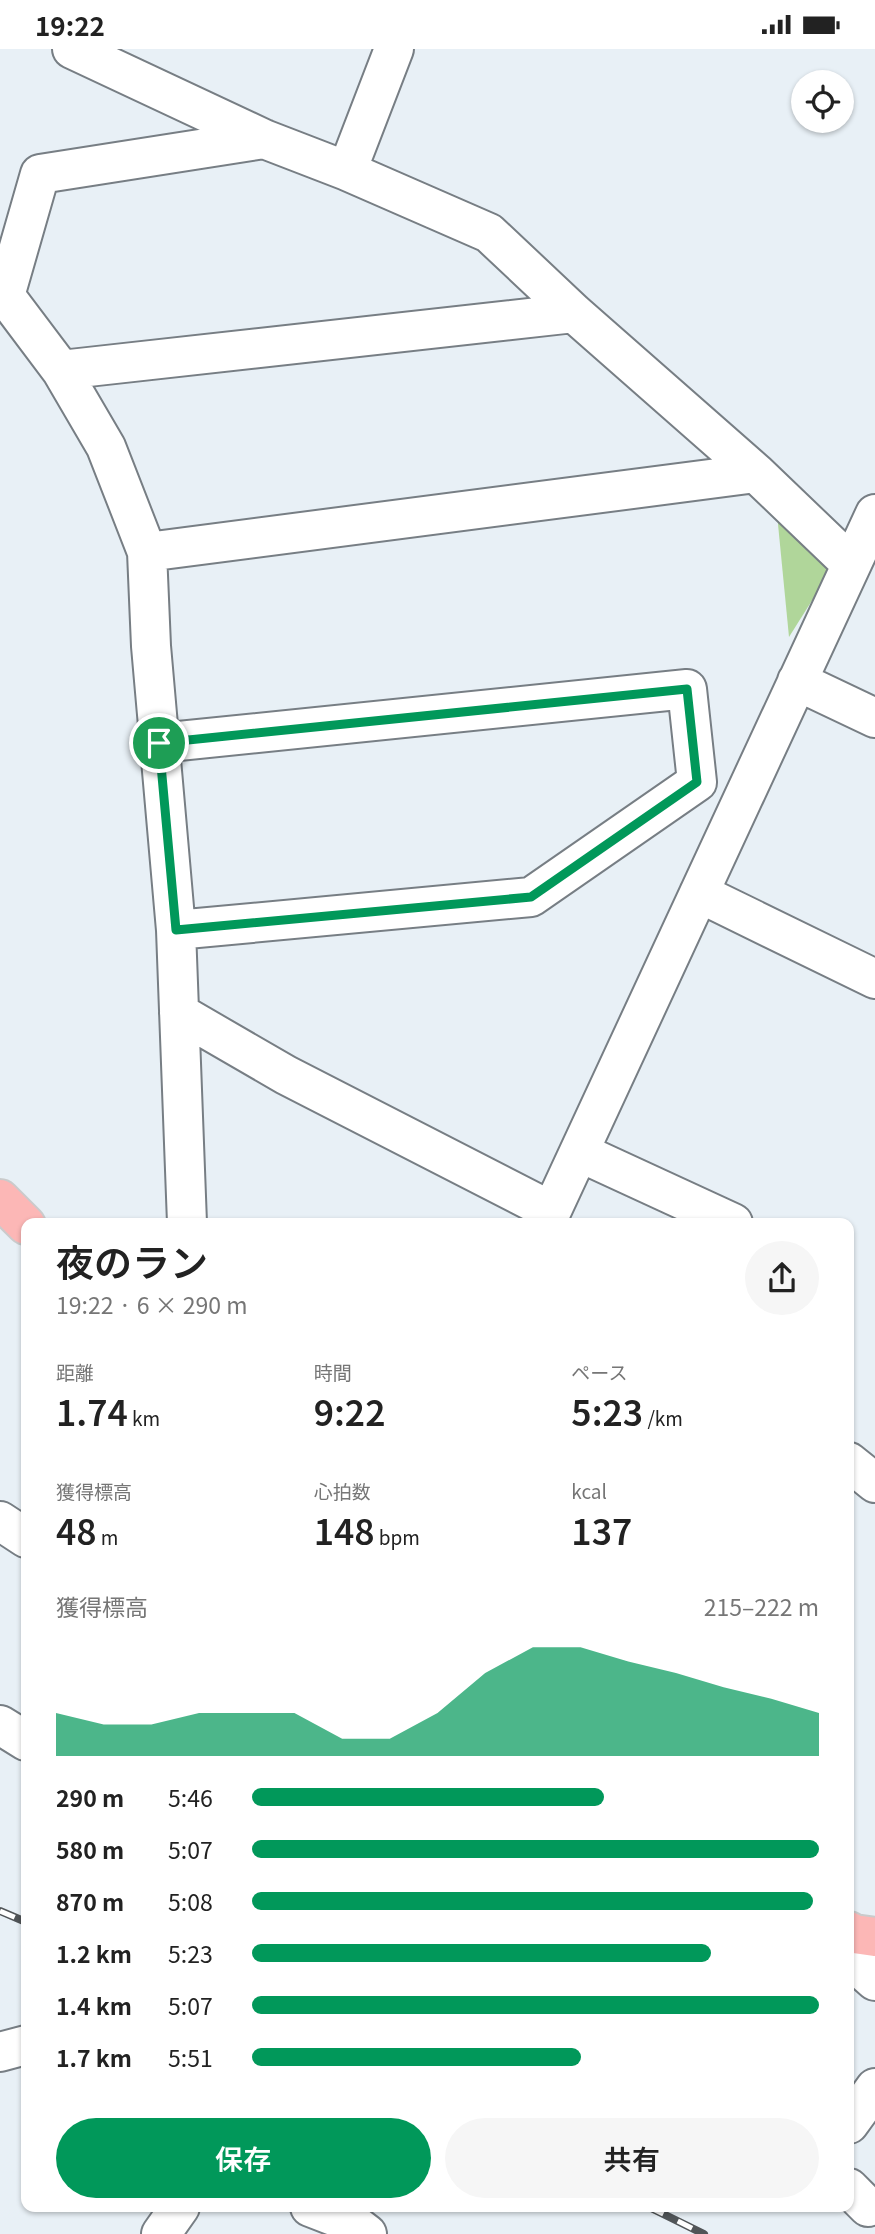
<!DOCTYPE html>
<html lang="ja">
<head>
<meta charset="utf-8">
<style>
  :root { --surface:#fff; --page:#f6f6f6; --text:#222; --muted:#767676; --accent:#01985a }
  body { margin:0; font-family:Georgia,"Noto Sans JP",serif; background:var(--page); color:var(--text); height:100vh; display:flex; flex-direction:column; font-size:26px; white-space:nowrap }
  * { box-sizing:border-box; margin:0 }
  p { font-size:23px; color:var(--muted) }
  .icon { flex:none; width:38px; height:38px; fill:none; stroke:currentColor; stroke-width:2; stroke-linecap:round; stroke-linejoin:round }
  .map { position:relative; flex:1; overflow:hidden }
  .sheet { position:absolute; left:21px; top:1169px; width:833px; height:994px; display:flex; flex-direction:column; background:var(--surface); border-radius:14px; box-shadow:0 2px 5px #0004 }
  .sheet>* { flex:none }
  .buttons { position:absolute; left:791px; top:21px; display:grid; gap:14px }
  .buttons a { display:grid; place-items:center; width:63px; height:63px; border-radius:50%; background:var(--surface); box-shadow:0 2px 5px #0004; font-size:35px }
  .pin { position:absolute; display:grid; place-items:center; width:60px; height:60px; color:#fff; margin:-30px; border:4px solid #fff; border-radius:50%; box-shadow:0 2px 7px #0007 }
  .round { display:grid; place-items:center; flex:none; width:74px; height:74px; border-radius:37px; background:var(--page) }
  .headline { display:flex; align-items:center; justify-content:space-between; height:119px; padding:0 35px }
  h1 { font-size:38px; font-weight:600; line-height:52px }
  .figures { display:grid; grid-template-columns:repeat(3,1fr); gap:10px; height:119px; padding:7px 35px }
  .figures div { display:grid; align-content:center }
  .figures b { font-size:35px; font-weight:600 }
  .figures small { font-size:19px; font-weight:400 }
  .figures p { font-size:19px }
  .chart { height:196px; padding:14px 35px }
  .chart p { display:flex; justify-content:space-between }
  .chart svg { width:100%; height:126px; margin-top:7px; fill:var(--accent); opacity:.7 }
  .cta { display:flex; gap:14px; margin-top:auto; padding:14px 35px }
  .cta a { flex:1; height:80px; border-radius:42px; background:var(--accent); color:#fff; font-size:28px; font-weight:600; line-height:80px; text-align:center }
  .cta a+a { background:var(--page); color:var(--text) }
  ul { padding:0 35px; list-style:none; font-size:23px }
  li { display:grid; grid-template-columns:112px 84px 1fr; align-items:center; height:52px }
  li i { height:18px; border-radius:9px; background:var(--accent) }
  .status { display:flex; justify-content:space-between; align-items:center; height:49px; padding:0 35px; background:var(--surface); direction:ltr }
  .status svg { height:19px; fill:currentColor }
  .map>svg:first-child { display:block }
</style>
</head>
<body>
<div class="status"><b>19:22</b><svg viewBox="0 0 49 12"><path d="M0 12V9h3v3zM5 12V6h3v6zM10 12V3h3v9zM15 12V0h3v12zM26 1h20v11H26zM47 4h2v5h-2z"/></svg></div>
<div class="map">
<svg width="875" height="2185" viewBox="0 0 875 2185">
  <rect width="100%" height="100%" fill="#e8f0f6"/>
  <path fill="#b0d69a" d="M777,465L835,515L789,588Z"/>
  <g fill="none" stroke-linecap="round" stroke-linejoin="round">
    <g stroke="#777e84" stroke-width="42">
      <path id="minor" d="M72,0L264,90L347,122L489,184L574,264L756,424L851,515
        M347,122L394,0
        M0,240L61,321L106,398L147,503L151,597L176,881L187,1174
        M5,247L40,125L264,90
        M61,321L574,264
        M147,503L756,424
        M797,632L875,669
        M159,694L687,640L697,733L531,848L176,881
        M699,844L875,930
        M179,964L286,1026L551,1162
        M579,1103L733,1174
        M546,1174L875,465
        M849,1413L875,1434
        M0,1472L26,1489
        M0,1676L26,1692
        M849,1909L875,1932
        M0,2003L26,1996
        M849,2075L875,2039
        M849,2139L868,2158
        M310,2158L354,2175L367,2185
        M161,2185L180,2158"/>
    </g>
    <g stroke="#cacbcc" stroke-width="42">
      <path id="major" d="M0,1150L26,1176
        M849,1882L854,1885L875,1888"/>
    </g>
    <use href="#minor" stroke="#fff" stroke-width="38"/>
    <use href="#major" stroke="#fcb7b6" stroke-width="38"/>
    <g stroke="#515558" stroke-width="8">
      <path id="rail" d="M0,1862L26,1873
        M649,2158L704,2185"/>
    </g>
    <use href="#rail" stroke="#fff" stroke-width="5" stroke-dasharray="16" stroke-linecap="butt"/>
  </g>
  <g fill="none" stroke-linecap="round" stroke-linejoin="round">
    <g stroke="#fff" stroke-width="14">
      <path id="route" d="M687,640L697,733L531,848L176,881L159,694Z"/>
    </g>
    <use href="#route" stroke="#01985a" stroke-width="9"/>
  </g>
</svg>
<div class="buttons">
<a><svg class="icon" aria-label="locate" viewBox="0 0 24 24"><circle cx="12" cy="12" r="6"/><path d="M12 2v4M12 18v4M2 12h4M18 12h4"/></svg></a>
</div>
<div class="pin" style="left:159px;top:694px;background:#1e9e55"><svg class="icon" aria-label="arrive" viewBox="0 0 24 24"><path d="M6 21V4h12l-3 4 3 4H6"/></svg></div>
<section class="sheet">
<div class="headline"><div><h1>夜のラン</h1><p>19:22 · 6 × 290 m</p></div><a class="round"><svg class="icon" aria-label="share" viewBox="0 0 24 24"><path d="M12 15V3M7 8l5-5 5 5M5 13v7h14v-7"/></svg></a></div>
<div class="figures">
<div><p>距離</p><b>1.74<small> km</small></b></div>
<div><p>時間</p><b>9:22</b></div>
<div><p>ペース</p><b>5:23<small> /km</small></b></div>
</div>
<div class="figures">
<div><p>獲得標高</p><b>48<small> m</small></b></div>
<div><p>心拍数</p><b>148<small> bpm</small></b></div>
<div><p>kcal</p><b>137</b></div>
</div>
<div class="chart"><p><span>獲得標高</span>215–222 m</p>
<svg viewBox="0 0 160 44" preserveAspectRatio="none"><path d="M0 44V29L10 33L20 33L30 29L40 29L50 29L60 38L70 38L80 29L90 15L100 6L110 6L120 11L130 15L140 20L150 24L160 29V44z"/></svg>
</div>
<ul>
<li><b>290 m</b>5:46<i style="width:62%"></i></li>
<li><b>580 m</b>5:07<i style="width:100%"></i></li>
<li><b>870 m</b>5:08<i style="width:99%"></i></li>
<li><b>1.2 km</b>5:23<i style="width:81%"></i></li>
<li><b>1.4 km</b>5:07<i style="width:100%"></i></li>
<li><b>1.7 km</b>5:51<i style="width:58%"></i></li>
</ul>
<div class="cta"><a>保存</a><a>共有</a></div>
</section>
</div>
</body>
</html>
